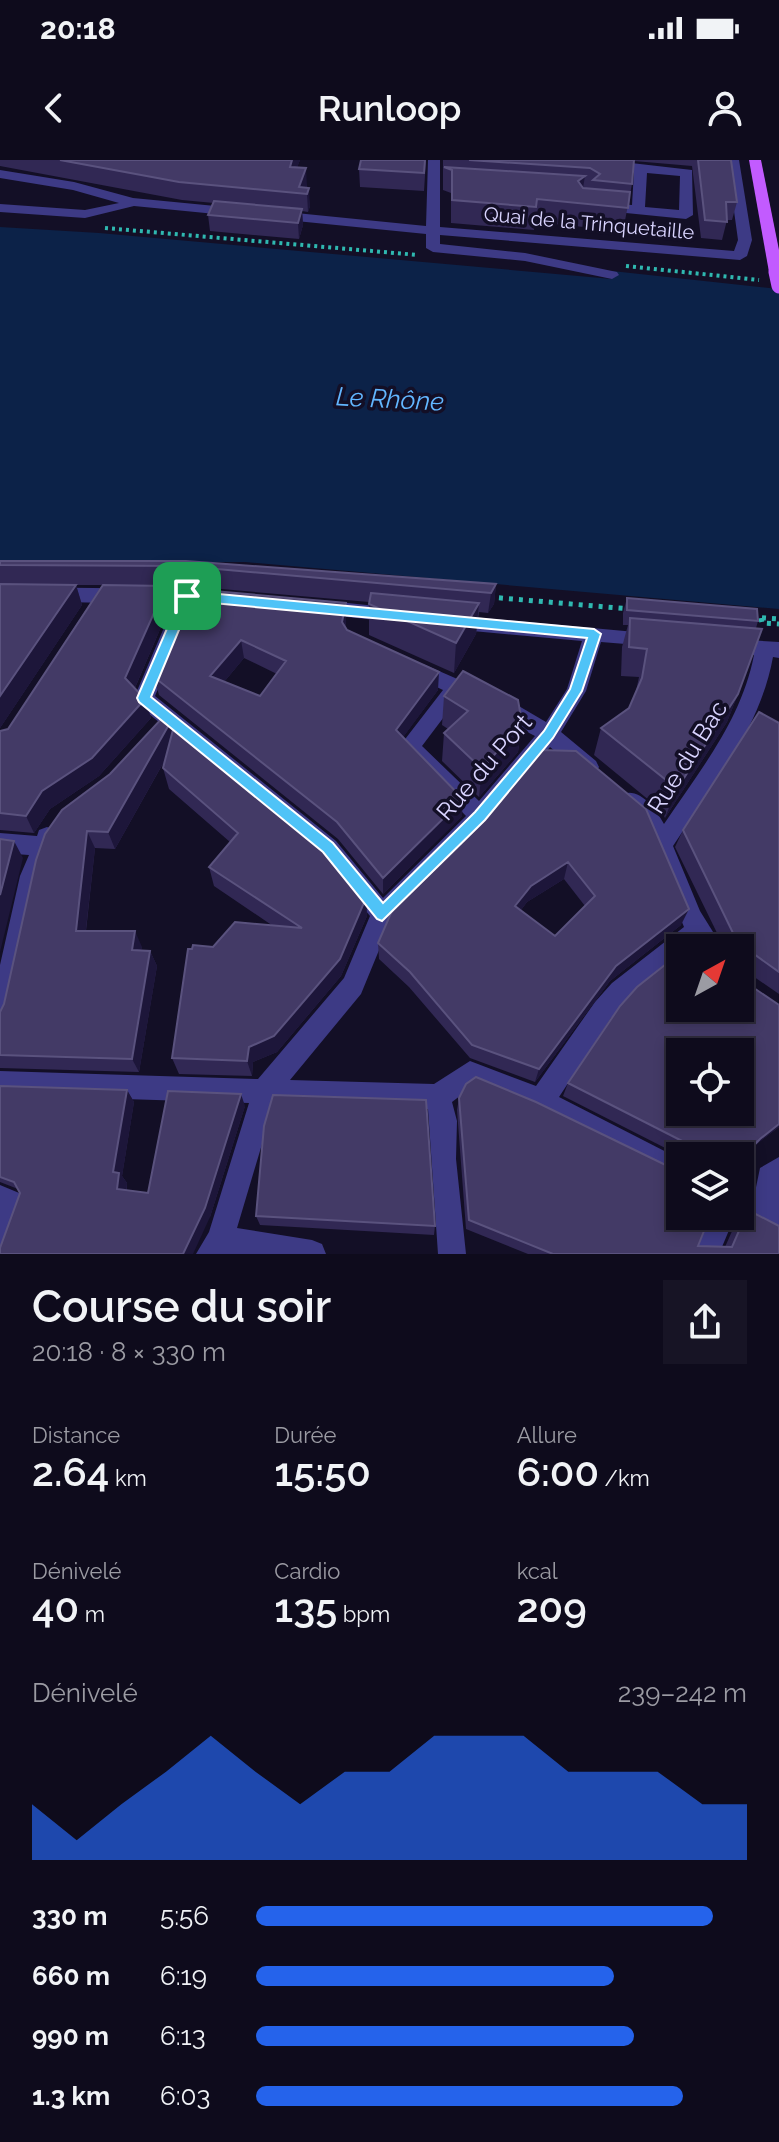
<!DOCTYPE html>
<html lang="fr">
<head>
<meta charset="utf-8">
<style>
  :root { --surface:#0e0b1c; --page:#171425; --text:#f1f3f6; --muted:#9b9ba3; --line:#2e2b3b; --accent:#2563eb }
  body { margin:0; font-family:Raleway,sans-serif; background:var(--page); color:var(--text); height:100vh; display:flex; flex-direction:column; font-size:30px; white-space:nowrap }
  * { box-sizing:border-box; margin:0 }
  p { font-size:26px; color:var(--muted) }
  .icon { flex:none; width:44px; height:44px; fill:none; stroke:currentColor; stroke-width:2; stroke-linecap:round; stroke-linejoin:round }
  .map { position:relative; height:1094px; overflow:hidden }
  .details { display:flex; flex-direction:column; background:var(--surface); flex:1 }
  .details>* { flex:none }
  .needle { width:52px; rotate:40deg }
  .controls { position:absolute; left:666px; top:774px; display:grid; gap:16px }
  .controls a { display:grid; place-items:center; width:88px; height:88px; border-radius:0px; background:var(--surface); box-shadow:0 4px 12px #0003,0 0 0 2px var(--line); font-size:40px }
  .pin { position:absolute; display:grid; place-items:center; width:68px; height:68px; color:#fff; margin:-34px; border-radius:16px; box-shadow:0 4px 12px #0006 }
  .round { display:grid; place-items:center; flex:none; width:84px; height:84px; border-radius:0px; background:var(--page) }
  .headline { display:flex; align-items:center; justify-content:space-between; height:136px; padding:0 32px }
  h1 { font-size:44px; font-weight:600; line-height:60px }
  .metrics { display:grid; grid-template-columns:repeat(3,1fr); gap:12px; height:136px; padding:8px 32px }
  .metrics div { display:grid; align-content:center }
  .metrics b { font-size:40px; font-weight:600 }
  .metrics small { font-size:22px; font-weight:400 }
  .metrics p { font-size:22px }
  .chart { height:224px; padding:16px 32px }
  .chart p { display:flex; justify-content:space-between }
  .chart svg { width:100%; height:144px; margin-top:8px; fill:var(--accent); opacity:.7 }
  ul { padding:0 32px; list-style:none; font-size:26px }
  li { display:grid; grid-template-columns:128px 96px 1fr; align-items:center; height:60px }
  li i { height:20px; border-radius:10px; background:var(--accent) }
  .status { display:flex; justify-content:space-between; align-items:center; height:56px; padding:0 40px; background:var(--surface); direction:ltr }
  .status svg { height:22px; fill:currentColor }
  header { display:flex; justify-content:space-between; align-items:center; height:104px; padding:0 32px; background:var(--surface); font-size:36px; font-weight:600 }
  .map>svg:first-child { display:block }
</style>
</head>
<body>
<div class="status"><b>20:18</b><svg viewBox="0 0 49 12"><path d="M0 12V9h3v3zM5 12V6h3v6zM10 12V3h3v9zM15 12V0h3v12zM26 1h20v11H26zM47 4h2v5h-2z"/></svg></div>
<header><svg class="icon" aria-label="back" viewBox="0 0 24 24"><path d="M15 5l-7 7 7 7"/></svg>Runloop<svg class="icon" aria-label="person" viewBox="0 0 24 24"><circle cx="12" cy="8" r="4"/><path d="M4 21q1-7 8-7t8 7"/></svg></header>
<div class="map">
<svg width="779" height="1094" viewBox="0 0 779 1094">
  <rect width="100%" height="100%" fill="#130f26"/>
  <path fill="#0c2248" d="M0,67L99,73L612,119V111L779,129V449L245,402L0,403Z"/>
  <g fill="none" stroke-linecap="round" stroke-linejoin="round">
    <path stroke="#2fb8b0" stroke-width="4" stroke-dasharray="3 4" stroke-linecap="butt" d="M105,68L418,95
      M626,106L759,120"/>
    <path stroke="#2fb8b0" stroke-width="5" stroke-dasharray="4 6" stroke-linecap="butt" d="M489,437L630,449
      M752,457L779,459
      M761,458L762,463L779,464"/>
    <path fill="#3d3a85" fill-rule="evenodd" d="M428,0H440V67L734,91L738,80L727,0H739L752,80L747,96L740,100L440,75V84L525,93L617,112L619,115L612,119L525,101L433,92L426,88V74L276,59L269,55L276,51L426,66Z
      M605,0L692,10L693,55L686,59L596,50V44L601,43L632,45L634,11L600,7V1ZM647,13L680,16L679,50L645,47Z
      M0,10L74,22L133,38L236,48L243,52L236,56L134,46L85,58L0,52V44L85,50L119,43L73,30L0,18Z
      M0,427L187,429L219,433L221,438L219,443L193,445L155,536L336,681L383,738L466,656L399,587L443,530L409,514L406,509L409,504H423L517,545L546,562L567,529L582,481L451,469L442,462L444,457L451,455L657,474L660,479L657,484L650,486L601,482L586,531L561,572L596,601L599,607L596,613C579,619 563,597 550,587L488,663L391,761L361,834L290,920L434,924L470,901L536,926L595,842L612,823L684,767L644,668L618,640L622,634C640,627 656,649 664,664C700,610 741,561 754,495L723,491L720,486L723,481L730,479L779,482V498L773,497C760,569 712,626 673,686L700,751L723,788H680V798L628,839L611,858L559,937L680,999V1026L533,951L473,926L452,942L457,961L456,999L466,1094H438L428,949L274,944L237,1068L312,1080L322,1084L326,1094H196L209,1072L249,943L0,935V911L258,919L344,818L370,756L320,695L137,544L134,538L174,444L0,441ZM459,537L535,576L479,641L422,586Z
      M319,440L395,448L404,455L395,462L319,454L310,447Z
      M47,667L55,670L58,677L42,716L12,858L8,866L0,870V805L20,716L29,695L0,693V673L37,676L39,670Z
      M779,997V1077L736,1056H740V1031L754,1037L760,1008Z
      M0,1025L24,1035L28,1044L11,1094H0Z
      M708,1056H735L719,1094H691Z"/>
    <path fill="#c25bff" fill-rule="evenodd" d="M749,0H761L779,90V116L769,112Z"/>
    <path stroke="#c25bff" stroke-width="15" d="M776,112L779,126"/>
  </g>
  <path fill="#312854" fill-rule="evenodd" d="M0,0H300L297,7L307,26L310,46L308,52L302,51L303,65L299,79L210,71L208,55L214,43L182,40L0,6Z
    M426,0L424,31L360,27L359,9Z
    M443,0H731L737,42L732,60H727L722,80L701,78L692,6L634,1L632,24L623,71L535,62L534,70L451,63V33L443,30Z
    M0,401H186L496,424L494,444L488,453L479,452L476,474L454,513L369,475V442L187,426H142L170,446L135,528L145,539L151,558L99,616L50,649L34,673L0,670V571L8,569L102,425H76L82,445L0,568Z
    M191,429L346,462L345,468L347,470L438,530L403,577L462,656L383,734L338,679L159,535L154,517ZM244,498L277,514L260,536L224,522Z
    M627,438L758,461L738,534L727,562L665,658L661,650L594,595L601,568L629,548L636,531L639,517L621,516L622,487L628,465H623V453Z
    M444,536L522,563L518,592L479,637L442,601L444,573L448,569L442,565Z
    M171,561L173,569L366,738L367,756L341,816L277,892L253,902L252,916L179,914L172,898L213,787L273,766L214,726L209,707L230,682L169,629L163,608L165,600L115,689L95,688L86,771L142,787L141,790L150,791L157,806L139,912L0,908V852L110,614Z
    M779,563V834L747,812L748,824L779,845V967L740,996H681L563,936L568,923L740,788H685L691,776L718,775L675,687L683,670Z
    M493,647L681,765L610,821L535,922L470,898L409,827L379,799L378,783ZM564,719L585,746L555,776L521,750L527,742Z
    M0,926L127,930L134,942L122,1016L127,1023V1030L148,1033L245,946L210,1057L1,1088L20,1033L18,1029L0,1022Z
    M459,938L698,1086L725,1087L737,1060L748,1050L779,1094H528L466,1069L457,950Z
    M256,1056L435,1066L434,1075L260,1065Z"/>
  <path fill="#1d163a" d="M292,0H300L291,25L290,7Z
    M306,8L307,26L304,33L299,27Z
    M585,16L581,40L578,21Z
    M309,28L310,46L308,52L307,34Z
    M302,49L303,65L299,79L298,63Z
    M496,424L494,444L488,453L491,433Z
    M76,425L82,445L0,568V536Z
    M166,426L170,446L131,537L125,518Z
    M346,443V462L343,480L342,462Z
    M479,443L476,474L454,513L456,483Z
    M241,480L244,498L214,534L210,516Z
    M439,512L438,530L396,587V570Z
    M738,534L727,562L665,658L675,632Z
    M145,539L151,558L99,616L50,649L34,673L26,656L42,631Z
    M171,561L176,580L115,689L108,672Z
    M522,563L518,592L479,637L482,609Z
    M463,639L462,656L383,734V718Z
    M87,671L95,688L84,786L76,771Z
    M14,681L23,698L0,792V735Z
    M568,702L564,719L527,742L512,762L515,746L531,726Z
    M366,738L367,756L341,816L277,892L253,902L252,916L247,901L249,887Z
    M689,749L681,765L610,821L535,922L539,909L616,806Z
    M135,771L142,787L139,805L132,790Z
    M150,791L157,806L139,912L132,899Z
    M127,930L134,942L122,1016L127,1023L126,1039L117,1029L113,1012Z
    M241,934L245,946L210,1057L193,1094H183Z
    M779,964V967L749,990L760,979Z"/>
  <path fill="#433a66" stroke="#5a527e" stroke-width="2" fill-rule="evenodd" d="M60,0H292L290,7L306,8L299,27L309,28L307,34L179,22Z
    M361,0H425L424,13L359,9Z
    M469,0H634L632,24L593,20L600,14L590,8Z
    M698,0H731L737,42H726L727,62L705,60Z
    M444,7L585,16L578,21L583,28L630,32L628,48L537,39L536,47L452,40V10Z
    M214,41L302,49L298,63L208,55Z
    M0,401H186L496,424L491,433L183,406L0,405Z
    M0,424L76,425L0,536Z
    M103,425L166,426L125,518L145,539L92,598L42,631L26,656L0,653V571L8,569Z
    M191,429L346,443L342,462L347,470L439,512L396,570L463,639L383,718L337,662L154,517ZM241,480L286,501L260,536L210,516Z
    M371,433L479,443L456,483L369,444Z
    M627,438L757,449L758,461L627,450Z
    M630,458L762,469L738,534L675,632L671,624L601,568L629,548L642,518L647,489L629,487Z
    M463,511L518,540L522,563L482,609L444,573L468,551L444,536Z
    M759,552L779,563V812L751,792L746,795L748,824L779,845V964L760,979L740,1000V996H691L690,985L568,923L620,846L637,827L680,793V848H740V788H686L690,785L691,776L734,775L683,670ZM680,892H740V952H680Z
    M164,556L171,561L108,672L87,671L76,771H135L132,790L150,791L132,899L0,895V852L4,844L36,700L45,674L62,650L110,614Z
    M175,562L316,677L366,738L340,799L274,876L249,887L247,901L172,898L188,789H192L193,785L213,787L235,762L302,768L209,707L238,673L163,608Z
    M540,590L576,591L646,649L689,749L616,806L539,909L472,885L410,812L378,783L394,746L493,647ZM568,702L595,736L555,776L515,746L531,726Z
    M0,679L14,681L0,735Z
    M476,917L536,942L680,1012V1056H710L698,1086L732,1087L748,1050L779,1066V1094H553L469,1060L459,938L466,924Z
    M0,926L127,930L113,1012L119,1013L117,1029L148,1033L168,931L241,934L205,1048L183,1094H0V1088L20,1033L14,1022L0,1017Z
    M273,935L426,940L435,1066L256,1056L264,966Z"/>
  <path fill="#4fc3f7" stroke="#fff" stroke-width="2" fill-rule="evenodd" d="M187,431L594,469L601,474L582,531L553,578L485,660L382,761L377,759L323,692L139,542L137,538L181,436ZM191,441L587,478L570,529L544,571L475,652L383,743L333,683L151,537Z"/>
  <g text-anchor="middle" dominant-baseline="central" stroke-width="7" stroke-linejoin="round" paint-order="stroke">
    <g font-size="20" fill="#d9d4ff" stroke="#130f26">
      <text transform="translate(589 63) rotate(5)">Quai de la Trinquetaille</text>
    </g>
    <g font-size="24" fill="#d9d4ff" stroke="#130f26">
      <text transform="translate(687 597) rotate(-58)">Rue du Bac</text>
      <text transform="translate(484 607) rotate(-49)">Rue du Port</text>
    </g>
    <g font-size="26" font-style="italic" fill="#62b6ff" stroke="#130f26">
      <text transform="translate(390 239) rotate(3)">Le Rhône</text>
    </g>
  </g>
</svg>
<div class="controls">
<a><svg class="needle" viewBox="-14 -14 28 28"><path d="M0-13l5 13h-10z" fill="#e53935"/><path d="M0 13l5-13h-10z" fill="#9b9ba3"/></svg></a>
<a><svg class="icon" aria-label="locate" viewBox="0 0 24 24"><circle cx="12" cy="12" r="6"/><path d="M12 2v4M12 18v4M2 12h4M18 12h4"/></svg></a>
<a><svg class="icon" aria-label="layers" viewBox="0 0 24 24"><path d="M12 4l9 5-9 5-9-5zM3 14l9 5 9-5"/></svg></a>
</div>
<div class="pin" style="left:187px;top:436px;background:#1e9e55"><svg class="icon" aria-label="arrive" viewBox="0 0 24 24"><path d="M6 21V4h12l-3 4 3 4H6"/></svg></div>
</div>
<section class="details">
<div class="headline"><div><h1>Course du soir</h1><p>20:18 · 8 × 330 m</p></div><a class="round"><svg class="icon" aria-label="share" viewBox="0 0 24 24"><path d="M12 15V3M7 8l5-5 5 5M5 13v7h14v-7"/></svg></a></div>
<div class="metrics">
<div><p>Distance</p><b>2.64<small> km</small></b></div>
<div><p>Durée</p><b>15:50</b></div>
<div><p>Allure</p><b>6:00<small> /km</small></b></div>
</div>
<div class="metrics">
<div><p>Dénivelé</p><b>40<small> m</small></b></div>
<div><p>Cardio</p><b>135<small> bpm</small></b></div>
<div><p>kcal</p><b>209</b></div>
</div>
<div class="chart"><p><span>Dénivelé</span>239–242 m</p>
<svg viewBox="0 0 160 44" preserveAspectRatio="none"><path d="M0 44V27L10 38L20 27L30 17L40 6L50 17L60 27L70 17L80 17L90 6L100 6L110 6L120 17L130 17L140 17L150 27L160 27V44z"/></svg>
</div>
<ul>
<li><b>330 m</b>5:56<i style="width:93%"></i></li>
<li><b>660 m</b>6:19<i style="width:73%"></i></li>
<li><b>990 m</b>6:13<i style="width:77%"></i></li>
<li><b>1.3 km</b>6:03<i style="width:87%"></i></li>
</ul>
</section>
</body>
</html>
